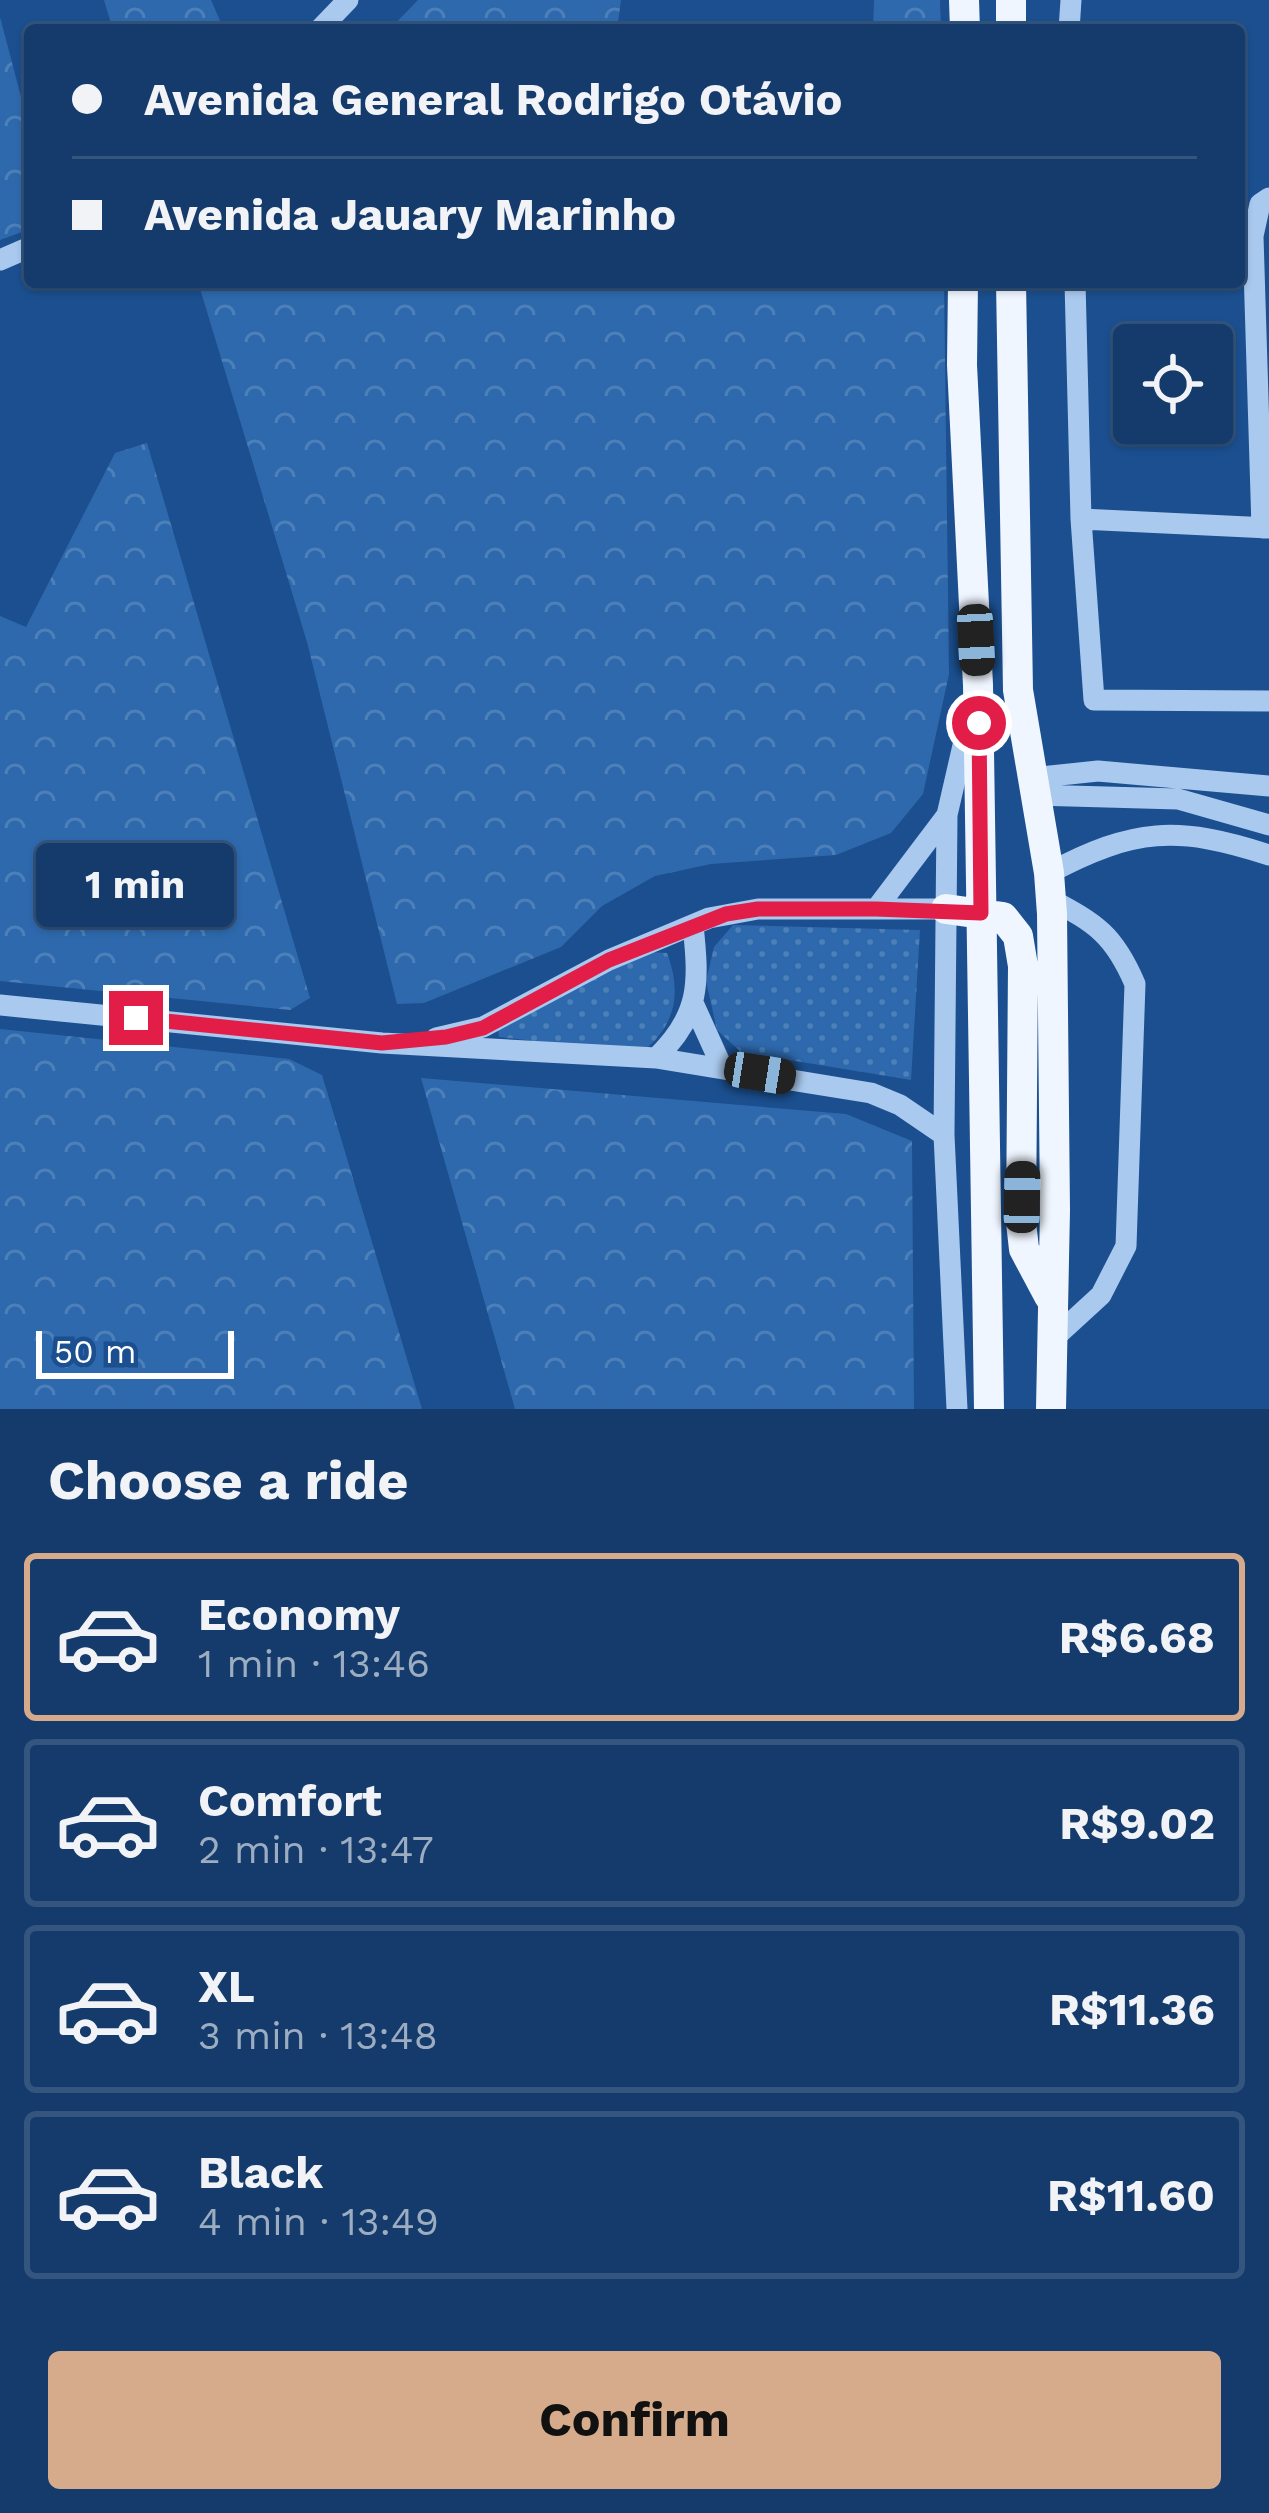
<!DOCTYPE html>
<html lang="en">
<head>
<meta charset="utf-8">
<style>
	:root { --surface:#143b6b; --page:#214673; --text:#f1f3f6; --muted:#9dadc1; --line:#33557e; --accent:#d6ab8b }
	body { margin:0; font-family:"Work Sans",sans-serif; background:var(--page); color:var(--text); height:100vh; display:flex; flex-direction:column; font-size:45px; white-space:nowrap }
	* { box-sizing:border-box; margin:0 }
	p { font-size:39px; color:var(--muted) }
	.icon { flex:none; width:66px; height:66px; fill:none; stroke:currentColor; stroke-width:2; stroke-linecap:round; stroke-linejoin:round }
	.map { position:relative; height:1409px; overflow:hidden }
	.side { display:flex; flex-direction:column; background:var(--surface); flex:1 }
	.side>* { flex:none }
	.guide { position:absolute; left:24px; top:24px; width:1221px; height:264px; border-radius:12px; box-shadow:0 3px 9px #0004,0 0 0 3px var(--line); display:grid; align-content:center; height:264px; padding:0 48px; background:var(--surface) }
	.tools { position:absolute; left:1113px; top:324px; display:grid; gap:24px }
	.tools a { display:grid; place-items:center; width:120px; height:120px; border-radius:12px; background:var(--surface); box-shadow:0 3px 9px #0004,0 0 0 3px var(--line); font-size:60px }
	.scale { position:absolute; left:36px; bottom:30px; width:198px; box-sizing:border-box; padding-left:12px; border:6px solid #fff; border-top:0; font-size:33px; line-height:42px; white-space:nowrap; color:#fff; -webkit-text-stroke:9px #1b4f8f; paint-order:stroke }
	.end { position:absolute; width:54px; height:54px; margin:-27px; border:15px solid #e11d48; background:#fff; box-shadow:0 0 0 6px #fff }
	.from { border-radius:50% }
	.bubble { position:absolute; height:84px; border-radius:12px; background:var(--surface); box-shadow:0 3px 9px #0004,0 0 0 3px var(--line); font-size:39px; font-weight:700; line-height:84px; text-align:center }
	.car { position:absolute; width:36px; height:72px; margin:-36px -18px; border-radius:15px; box-shadow:0 0 9px 3px #0007; background:linear-gradient(#222 24%,#8ab4d8 0 40%,#222 0 76%,#8ab4d8 0 86%,#222 0) }
	.guide b { display:flex; align-items:center; gap:42px; height:114px; font-size:45px }
	.guide b+b { border-top:3px solid var(--line) }
	.guide i { width:30px; height:30px; background:var(--text) }
	ul { padding:0; list-style:none }
	li { display:flex; align-items:center; gap:36px; height:168px; margin:0 24px 18px; padding:0 24px; border:6px solid var(--line); border-radius:12px }
	li div { flex:1 }
	li b { display:block; font-size:45px }
	li em { font-style:normal; font-weight:700 }
	li.selected { border-color:var(--accent) }
	li>.icon { width:108px; height:108px; stroke-width:1.5 }
	h2 { padding:0 48px; font-size:54px; line-height:144px }
	.button { display:flex; gap:24px; margin-top:auto; padding:24px 48px }
	.button a { flex:1; height:138px; border-radius:12px; background:var(--accent); color:#111; font-size:48px; font-weight:700; line-height:138px; text-align:center }
	.map>svg:first-child { display:block }
</style>
</head>
<body>
<div class="map">
<svg width="1269" height="1409" viewBox="0 0 1269 1409">
	<defs>
		<pattern id="forest-crowns" width="20" height="18" patternUnits="userSpaceOnUse" patternTransform="scale(3)"><rect width="20" height="18" fill="#2e69ad"/><path d="M2 6a3 3 0 1 1 6 0M12 15a3 3 0 1 1 6 0" fill="none" stroke="#4d80b9"/></pattern>
		<pattern id="park-dots" width="8" height="8" patternUnits="userSpaceOnUse" patternTransform="scale(3)"><rect width="8" height="8" fill="#2e69ad"/><path d="M2 2h.1M6 6h.1" fill="none" stroke="#4d80b9" stroke-width="1.8" stroke-linecap="round"/></pattern>
	</defs>
	<rect width="100%" height="100%" fill="#1b4f8f"/>
	<path fill="url(#forest-crowns)" d="M 104,0 L 211,0 L 224,30 L 113,30 Z
		M 418,0 L 621,0 L 617,30 L 389,30 Z
		M 874,0 L 940,0 L 941,30 L 873,30 Z
		M 0,17 L 30,131 L 30,229 L 0,240 Z
		M 198,282 L 944,282 L 949,674 L 923,794 L 891,833 L 836,855 L 711,864 L 655,876 L 602,906 L 561,947 L 424,1003 L 397,1004 L 307,642 Z
		M 147,443 L 310,998 L 290,1010 L 0,981 L 0,616 L 26,627 L 115,453 Z
		M 0,1029 L 289,1059 L 322,1075 L 422,1409 L 0,1409 Z
		M 421,1078 L 846,1114 L 912,1141 L 914,1409 L 515,1409 Z"/>
	<path fill="url(#park-dots)" d="M 733,925 L 920,930 L 911,1080 L 741,1052 L 717,1030 L 706,981 L 714,947 Z
		M 649,952 L 667,953 C 682,993 676,1026 641,1053 L 499,1037 L 498,1027 Z"/>
	<g fill="none" stroke-linecap="round" stroke-linejoin="round">
		<path stroke="#a9c9ee" stroke-width="21" d="M 319,30 L 348,0
			M 1069,30 L 1071,0
			M 0,260 L 30,247
			M 1075,282 L 1081,519
			M 1262,528 L 1253,236 L 1260,204 L 1269,198
			M 1269,528 L 1081,519 L 1094,700 L 1269,701
			M 1031,778 L 1098,771 L 1269,786
			M 1034,795 L 1178,799 L 1269,825
			M 1049,873 C 1134,828 1177,825 1269,855
			M 1050,899 C 1097,924 1114,935 1135,984 L 1126,1246 L 1101,1295 L 1053,1339
			M 876,909 L 947,815
			M 0,1005 L 382,1043 L 656,1058 L 871,1093 L 900,1105 L 944,1135
			M 694,1005 L 722,1067
			M 436,1038 L 483,1027 L 609,960 L 709,918 L 758,909 L 946,909
			M 656,1058 C 701,1015 699,982 693,925
			M 957,1409 L 944,1135 L 947,815 L 970,715"/>
		<path stroke="#f0f6ff" stroke-width="30" d="M 964,0 L 965,30
			M 1011,30 L 1011,0
			M 963,282 L 962,365 L 978,685 L 989,1409
			M 1011,282 L 1018,690 L 1049,873 L 1052,914 L 1055,1210 L 1051,1409
			M 946,909 L 1003,917 L 1018,936 L 1023,966 L 1021,1222 L 1024,1249 L 1049,1296"/>
	</g>
	<g fill="none" stroke-linecap="round" stroke-linejoin="round">
		<path stroke="#e11d48" stroke-width="15" d="M 136,1018 L 382,1043 L 446,1037 L 483,1028 L 609,960 L 726,914 L 758,909 L 876,909 L 981,913 L 979,723"/>
	</g>
</svg>
<div class="tools">
<a><svg class="icon" aria-label="locate" viewBox="0 0 24 24"><circle cx="12" cy="12" r="6"/><path d="M12 2v4M12 18v4M2 12h4M18 12h4"/></svg></a>
</div>
<div class="scale">50 m</div>
<i class="end from" style="left:979px;top:723px"></i>
<i class="end" style="left:136px;top:1018px"></i>
<div class="bubble" style="left:36px;top:843px;width:198px">1 min</div>
<i class="car" style="left:976px;top:640px;rotate:177deg"></i>
<i class="car" style="left:760px;top:1073px;rotate:99deg"></i>
<i class="car" style="left:1022px;top:1197px;rotate:1deg"></i>
<div class="guide">
<b><i class="from"></i>Avenida General Rodrigo Otávio</b>
<b><i></i>Avenida Jauary Marinho</b>
</div>
</div>
<section class="side">
<h2>Choose a ride</h2>
<ul>
<li class="selected"><svg class="icon" aria-label="car" viewBox="0 0 24 24"><path d="M5 17H2v-5l4-1 3-4h7l3 4 3 1v5h-3M9 17h6M6 11h13"/><circle cx="7" cy="17" r="2"/><circle cx="17" cy="17" r="2"/></svg><div><b>Economy</b><p>1 min · 13:46</p></div><em>R$6.68</em></li>
<li><svg class="icon" aria-label="car" viewBox="0 0 24 24"><path d="M5 17H2v-5l4-1 3-4h7l3 4 3 1v5h-3M9 17h6M6 11h13"/><circle cx="7" cy="17" r="2"/><circle cx="17" cy="17" r="2"/></svg><div><b>Comfort</b><p>2 min · 13:47</p></div><em>R$9.02</em></li>
<li><svg class="icon" aria-label="car" viewBox="0 0 24 24"><path d="M5 17H2v-5l4-1 3-4h7l3 4 3 1v5h-3M9 17h6M6 11h13"/><circle cx="7" cy="17" r="2"/><circle cx="17" cy="17" r="2"/></svg><div><b>XL</b><p>3 min · 13:48</p></div><em>R$11.36</em></li>
<li><svg class="icon" aria-label="car" viewBox="0 0 24 24"><path d="M5 17H2v-5l4-1 3-4h7l3 4 3 1v5h-3M9 17h6M6 11h13"/><circle cx="7" cy="17" r="2"/><circle cx="17" cy="17" r="2"/></svg><div><b>Black</b><p>4 min · 13:49</p></div><em>R$11.60</em></li>
</ul>
<div class="button"><a>Confirm</a></div>
</section>
</body>
</html>
